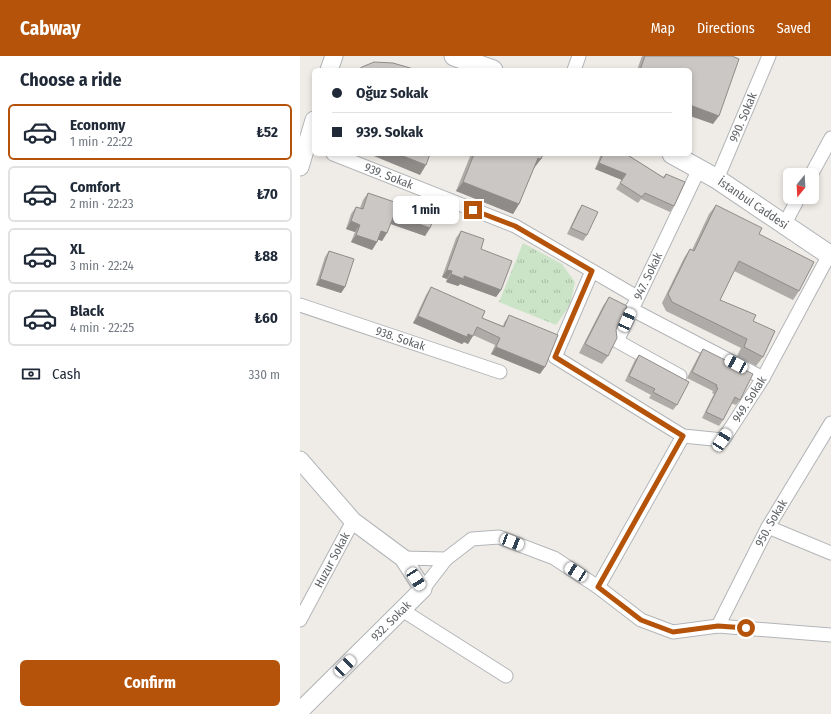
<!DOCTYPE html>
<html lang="en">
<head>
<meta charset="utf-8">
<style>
	:root { --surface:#fff; --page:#f2f2f3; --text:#1f2937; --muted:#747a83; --line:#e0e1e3; --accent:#b45309 }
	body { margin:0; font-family:"Fira Sans Condensed",sans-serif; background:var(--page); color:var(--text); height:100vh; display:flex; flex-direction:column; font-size:15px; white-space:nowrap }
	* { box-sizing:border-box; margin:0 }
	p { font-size:13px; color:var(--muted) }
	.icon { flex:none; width:22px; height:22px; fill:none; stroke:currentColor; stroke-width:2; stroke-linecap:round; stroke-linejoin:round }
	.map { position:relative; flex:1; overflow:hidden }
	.sheet { display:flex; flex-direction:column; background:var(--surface); width:300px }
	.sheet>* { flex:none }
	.banner { position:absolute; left:12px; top:12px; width:380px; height:88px; border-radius:6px; box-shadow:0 2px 6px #0003; display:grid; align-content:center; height:88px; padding:0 20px; background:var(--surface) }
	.needle { width:26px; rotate:198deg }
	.controls { position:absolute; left:483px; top:112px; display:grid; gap:8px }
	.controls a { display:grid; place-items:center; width:36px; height:36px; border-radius:6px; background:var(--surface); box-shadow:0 2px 6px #0003; font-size:20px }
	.end { position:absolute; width:18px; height:18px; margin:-9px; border:5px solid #b45309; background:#fff; box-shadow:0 0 0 2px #fff }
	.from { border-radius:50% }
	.bubble { position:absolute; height:28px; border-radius:6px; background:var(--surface); box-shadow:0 2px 6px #0003; font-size:13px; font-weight:700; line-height:28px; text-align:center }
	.car { position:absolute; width:12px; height:24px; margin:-12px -6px; border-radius:5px; box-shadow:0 0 3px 1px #0007; background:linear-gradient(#fff 24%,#345 0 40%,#fff 0 76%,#345 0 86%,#fff 0) }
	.banner b { display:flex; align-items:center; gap:14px; height:38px; font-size:15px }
	.banner b+b { border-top:1px solid var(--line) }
	.banner i { width:10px; height:10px; background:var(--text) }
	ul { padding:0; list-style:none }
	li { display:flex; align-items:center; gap:12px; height:56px; margin:0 8px 6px; padding:0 12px; border:2px solid var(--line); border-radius:6px }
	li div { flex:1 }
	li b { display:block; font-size:15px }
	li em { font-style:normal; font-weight:700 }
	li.selected { border-color:var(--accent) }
	li>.icon { width:36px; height:36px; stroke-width:1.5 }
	h2 { padding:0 20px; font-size:18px; line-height:48px }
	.pay { display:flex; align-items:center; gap:10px; height:44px; padding:0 20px; font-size:15px }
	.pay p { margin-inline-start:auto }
	.cta { display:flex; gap:8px; margin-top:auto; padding:8px 20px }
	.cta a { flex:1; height:46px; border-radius:6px; background:var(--accent); color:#fff; font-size:16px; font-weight:700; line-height:46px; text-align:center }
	header { display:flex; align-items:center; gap:24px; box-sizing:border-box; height:56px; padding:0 20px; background:var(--accent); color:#fff }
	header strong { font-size:19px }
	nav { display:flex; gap:22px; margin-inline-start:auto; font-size:14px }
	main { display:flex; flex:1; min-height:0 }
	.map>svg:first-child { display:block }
</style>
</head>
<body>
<header>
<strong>Cabway</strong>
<nav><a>Map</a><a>Directions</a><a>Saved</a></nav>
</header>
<main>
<section class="sheet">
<h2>Choose a ride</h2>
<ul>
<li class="selected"><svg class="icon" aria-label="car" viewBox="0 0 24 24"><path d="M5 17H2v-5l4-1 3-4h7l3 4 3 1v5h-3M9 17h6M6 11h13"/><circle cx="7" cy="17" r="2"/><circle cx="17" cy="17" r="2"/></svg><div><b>Economy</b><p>1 min · 22:22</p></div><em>₺52</em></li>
<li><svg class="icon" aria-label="car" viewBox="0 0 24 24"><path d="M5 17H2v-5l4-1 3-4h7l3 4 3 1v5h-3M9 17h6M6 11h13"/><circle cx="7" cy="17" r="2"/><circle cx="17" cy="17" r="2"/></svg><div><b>Comfort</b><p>2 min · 22:23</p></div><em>₺70</em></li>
<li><svg class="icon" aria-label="car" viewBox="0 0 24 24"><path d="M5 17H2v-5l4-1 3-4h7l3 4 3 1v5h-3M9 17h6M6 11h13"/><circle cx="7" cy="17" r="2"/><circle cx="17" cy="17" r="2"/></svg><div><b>XL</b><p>3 min · 22:24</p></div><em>₺88</em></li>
<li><svg class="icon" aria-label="car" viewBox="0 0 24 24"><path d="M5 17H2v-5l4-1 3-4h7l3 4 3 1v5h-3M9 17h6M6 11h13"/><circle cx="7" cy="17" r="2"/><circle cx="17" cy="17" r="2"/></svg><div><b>Black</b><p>4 min · 22:25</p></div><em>₺60</em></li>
</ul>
<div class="pay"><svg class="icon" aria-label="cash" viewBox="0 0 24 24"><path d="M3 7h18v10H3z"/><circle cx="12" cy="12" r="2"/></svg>Cash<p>330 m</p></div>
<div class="cta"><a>Confirm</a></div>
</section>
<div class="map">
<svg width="531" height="658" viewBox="0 0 531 658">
	<defs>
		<pattern id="park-tufts" width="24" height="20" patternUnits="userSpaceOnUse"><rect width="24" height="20" fill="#cbe4c7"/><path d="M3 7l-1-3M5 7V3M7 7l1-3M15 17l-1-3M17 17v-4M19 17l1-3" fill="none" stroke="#a8bca5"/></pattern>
	</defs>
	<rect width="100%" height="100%" fill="#efece7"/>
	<path fill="url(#park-tufts)" d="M 223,187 L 262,208 L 275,226 L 270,249 L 256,269 L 199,246 Z"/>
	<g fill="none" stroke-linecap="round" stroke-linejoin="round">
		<defs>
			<g id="minor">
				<path d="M 274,14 L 279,0"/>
				<path id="s1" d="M 33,98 L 215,170 L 337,241"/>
				<path d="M 511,119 L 531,82"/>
				<path id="s2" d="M 417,123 L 469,0"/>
				<path d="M 484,169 L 499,141"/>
				<path d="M 292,215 L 255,301 L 383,380"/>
				<path id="s3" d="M 0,249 L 200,316"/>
				<path d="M 331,253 L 463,322"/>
				<path id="s4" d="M 380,320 L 317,285 L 399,113"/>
				<path d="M 468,471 L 531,497"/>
				<path d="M 103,502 L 146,503 L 172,483 L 199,481 L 254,502 L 298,531 L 341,564 L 373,576 L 418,570 L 531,579"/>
				<path id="s5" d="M 298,531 L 383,380 L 423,384 L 463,322 L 529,199"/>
				<path d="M 123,533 L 146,503"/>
				<path d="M 102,554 L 206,620"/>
				<path id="s6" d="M 0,564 L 53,465"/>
				<path id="s7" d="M 418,570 L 468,471 L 531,367"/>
			</g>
			<path id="tertiary" d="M 29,14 L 34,0
				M 0,111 L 14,64
				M 0,404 L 53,465 L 103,502 L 123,533 L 0,655"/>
			<g id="secondary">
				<path d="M 154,0 L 193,14"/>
				<path id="s8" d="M 372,98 L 417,123 L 531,200"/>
			</g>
		</defs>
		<use href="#minor" stroke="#b2b5b8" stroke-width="15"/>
		<use href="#tertiary" stroke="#b2b5b8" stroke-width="19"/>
		<use href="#secondary" stroke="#b3b7ba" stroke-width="21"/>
		<use href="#minor" stroke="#fff" stroke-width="13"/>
		<use href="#tertiary" stroke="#fff" stroke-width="17"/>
		<use href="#secondary" stroke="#fff" stroke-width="19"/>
	</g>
	<path fill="#afaba9" d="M 342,0 L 432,0 L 413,68 L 390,14 L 337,14 Z
		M 171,98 L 243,98 L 241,103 L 234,112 L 219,148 L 213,158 L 156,135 Z
		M 301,98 L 326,98 L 363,121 L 366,118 L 374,150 L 370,156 L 341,143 L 338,147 L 316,133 L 322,124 L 295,113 Z
		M 68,137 L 110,152 L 116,143 L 130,172 L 125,180 L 91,168 L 82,185 L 78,183 L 77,186 L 72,194 L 51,186 L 55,176 L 46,173 L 51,158 L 56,151 L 60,152 L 63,144 Z
		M 282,149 L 287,179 L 283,185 L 267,178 L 278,155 Z
		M 416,149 L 459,178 L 499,235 L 493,244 L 434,215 L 420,244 L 453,265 L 463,301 L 456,310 L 437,300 L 441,292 L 366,255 L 362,247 L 384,202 L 390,193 L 392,194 L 409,158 Z
		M 161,175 L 181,193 L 201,234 L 196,241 L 160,228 L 158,230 L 146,226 L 147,223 L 142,221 L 156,182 Z
		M 29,195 L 45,231 L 41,237 L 16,229 L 25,201 Z
		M 131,231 L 182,262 L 203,270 L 204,267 L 209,259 L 240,318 L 191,298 L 195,289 L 173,279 L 168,288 L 164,286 L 162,288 L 113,267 L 126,239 Z
		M 309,241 L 308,300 L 302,308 L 279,297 L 303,250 Z
		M 403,293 L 440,344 L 436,349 L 431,347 L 423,364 L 419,370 L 402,362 L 414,338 L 412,337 L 413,335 L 387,322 L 399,299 Z
		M 339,299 L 377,349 L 373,354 L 349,342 L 351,339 L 325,325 L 335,304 Z"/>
	<path fill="#8e8b89" d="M 390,49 L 419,60 L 413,68 L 390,60 Z
		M 69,98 L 98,98 L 126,109 L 120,119 Z
		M 238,102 L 241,103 L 234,112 L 231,111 Z
		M 299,107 L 326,118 L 322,124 L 295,113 Z
		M 163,126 L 219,148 L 213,158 L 156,135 Z
		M 94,159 L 130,172 L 125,180 L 88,167 Z
		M 51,165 L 60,169 L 55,176 L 46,173 Z
		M 81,175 L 87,177 L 82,185 L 76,183 Z
		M 56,179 L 77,186 L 72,194 L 51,186 Z
		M 147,214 L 152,215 L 147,223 L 142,221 Z
		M 151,218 L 164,220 L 201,234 L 196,241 L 160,228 L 158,230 L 146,226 Z
		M 20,223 L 45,231 L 41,237 L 16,229 Z
		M 118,260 L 168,278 L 173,280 L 168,288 L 164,286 L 162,288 L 113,267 Z
		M 196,291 L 245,311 L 240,318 L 191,298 Z"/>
	<path fill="#cbc7c4" stroke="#8e8b89" d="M 345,0 L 432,0 L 439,3 L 419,60 L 390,49 L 390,14 L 340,14 Z
		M 74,6 L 93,7 L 117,14 L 58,14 L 62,11 Z
		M 98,98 L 130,98 L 126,109 Z
		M 174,98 L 243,98 L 241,103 L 238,102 L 219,148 L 163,126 Z
		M 303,98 L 326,98 L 364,122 L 366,118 L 385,126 L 374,150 L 345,137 L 342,141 L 320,127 L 326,118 L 299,107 Z
		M 68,137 L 112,152 L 116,143 L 138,151 L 130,172 L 94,159 L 87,177 L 81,175 L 77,186 L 56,179 L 60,169 L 51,165 L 56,151 L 63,153 Z
		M 282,149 L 298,156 L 287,179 L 271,172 Z
		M 416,149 L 462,172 L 459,178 L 514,206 L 499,235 L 439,205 L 420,244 L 456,259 L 453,265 L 475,275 L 463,301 L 444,291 L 447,283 L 372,246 L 368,238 L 390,193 L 394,195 Z
		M 161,175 L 184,183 L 181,193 L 212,205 L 201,234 L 164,220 L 164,223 L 151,218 L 152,215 L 147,214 Z
		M 29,195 L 54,203 L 45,231 L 20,223 Z
		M 131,231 L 185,255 L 182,262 L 204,271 L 209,259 L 258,279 L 245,311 L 196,291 L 200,282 L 177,271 L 173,280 L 168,278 L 167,281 L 118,260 Z
		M 309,241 L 327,250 L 316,274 L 317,282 L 308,300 L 285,288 Z
		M 403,293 L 453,318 L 440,344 L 435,341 L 423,364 L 406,356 L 418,332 L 416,331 L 417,329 L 392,316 Z
		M 339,299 L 389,326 L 377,349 L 353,336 L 355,333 L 329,320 Z"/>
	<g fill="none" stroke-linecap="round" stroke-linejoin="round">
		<path stroke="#b45309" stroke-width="5" d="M 173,154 L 215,170 L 292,215 L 255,301 L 383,380 L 298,531 L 341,564 L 373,576 L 418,570 L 446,572"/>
	</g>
	<g text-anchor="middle" stroke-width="3" stroke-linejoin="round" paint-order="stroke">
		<g font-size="12" fill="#5f6366" stroke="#fff">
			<text dy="4" stroke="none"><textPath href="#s2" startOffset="67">990. Sokak</textPath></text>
			<text dy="4" stroke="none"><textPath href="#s1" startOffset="60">939. Sokak</textPath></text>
			<text dy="4" stroke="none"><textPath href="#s8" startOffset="95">İstanbul Caddesi</textPath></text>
			<text dy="4" stroke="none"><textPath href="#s4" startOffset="144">947. Sokak</textPath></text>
			<text dy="4" stroke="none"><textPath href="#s3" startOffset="106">938. Sokak</textPath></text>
			<text dy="4" stroke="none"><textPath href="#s5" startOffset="262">949. Sokak</textPath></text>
			<text dy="4" stroke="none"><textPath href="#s7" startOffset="116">950. Sokak</textPath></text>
			<text dy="4" stroke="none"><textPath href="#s6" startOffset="68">Huzur Sokak</textPath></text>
			<text transform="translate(91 565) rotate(-45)" y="4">932. Sokak</text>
		</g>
	</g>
</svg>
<div class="controls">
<a><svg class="needle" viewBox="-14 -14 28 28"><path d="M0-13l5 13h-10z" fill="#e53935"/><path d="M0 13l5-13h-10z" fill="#747a83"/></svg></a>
</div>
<i class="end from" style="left:446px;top:572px"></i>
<i class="end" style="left:173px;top:154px"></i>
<div class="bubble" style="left:93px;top:140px;width:66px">1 min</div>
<i class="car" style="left:327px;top:264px;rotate:24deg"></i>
<i class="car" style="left:436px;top:308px;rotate:298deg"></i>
<i class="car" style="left:422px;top:384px;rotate:33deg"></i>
<i class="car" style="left:212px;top:486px;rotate:111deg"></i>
<i class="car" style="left:276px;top:516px;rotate:303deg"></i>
<i class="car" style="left:116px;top:523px;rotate:147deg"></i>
<i class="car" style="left:45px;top:610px;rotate:45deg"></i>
<div class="banner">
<b><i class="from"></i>Oğuz Sokak</b>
<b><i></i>939. Sokak</b>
</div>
</div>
</main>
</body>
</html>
